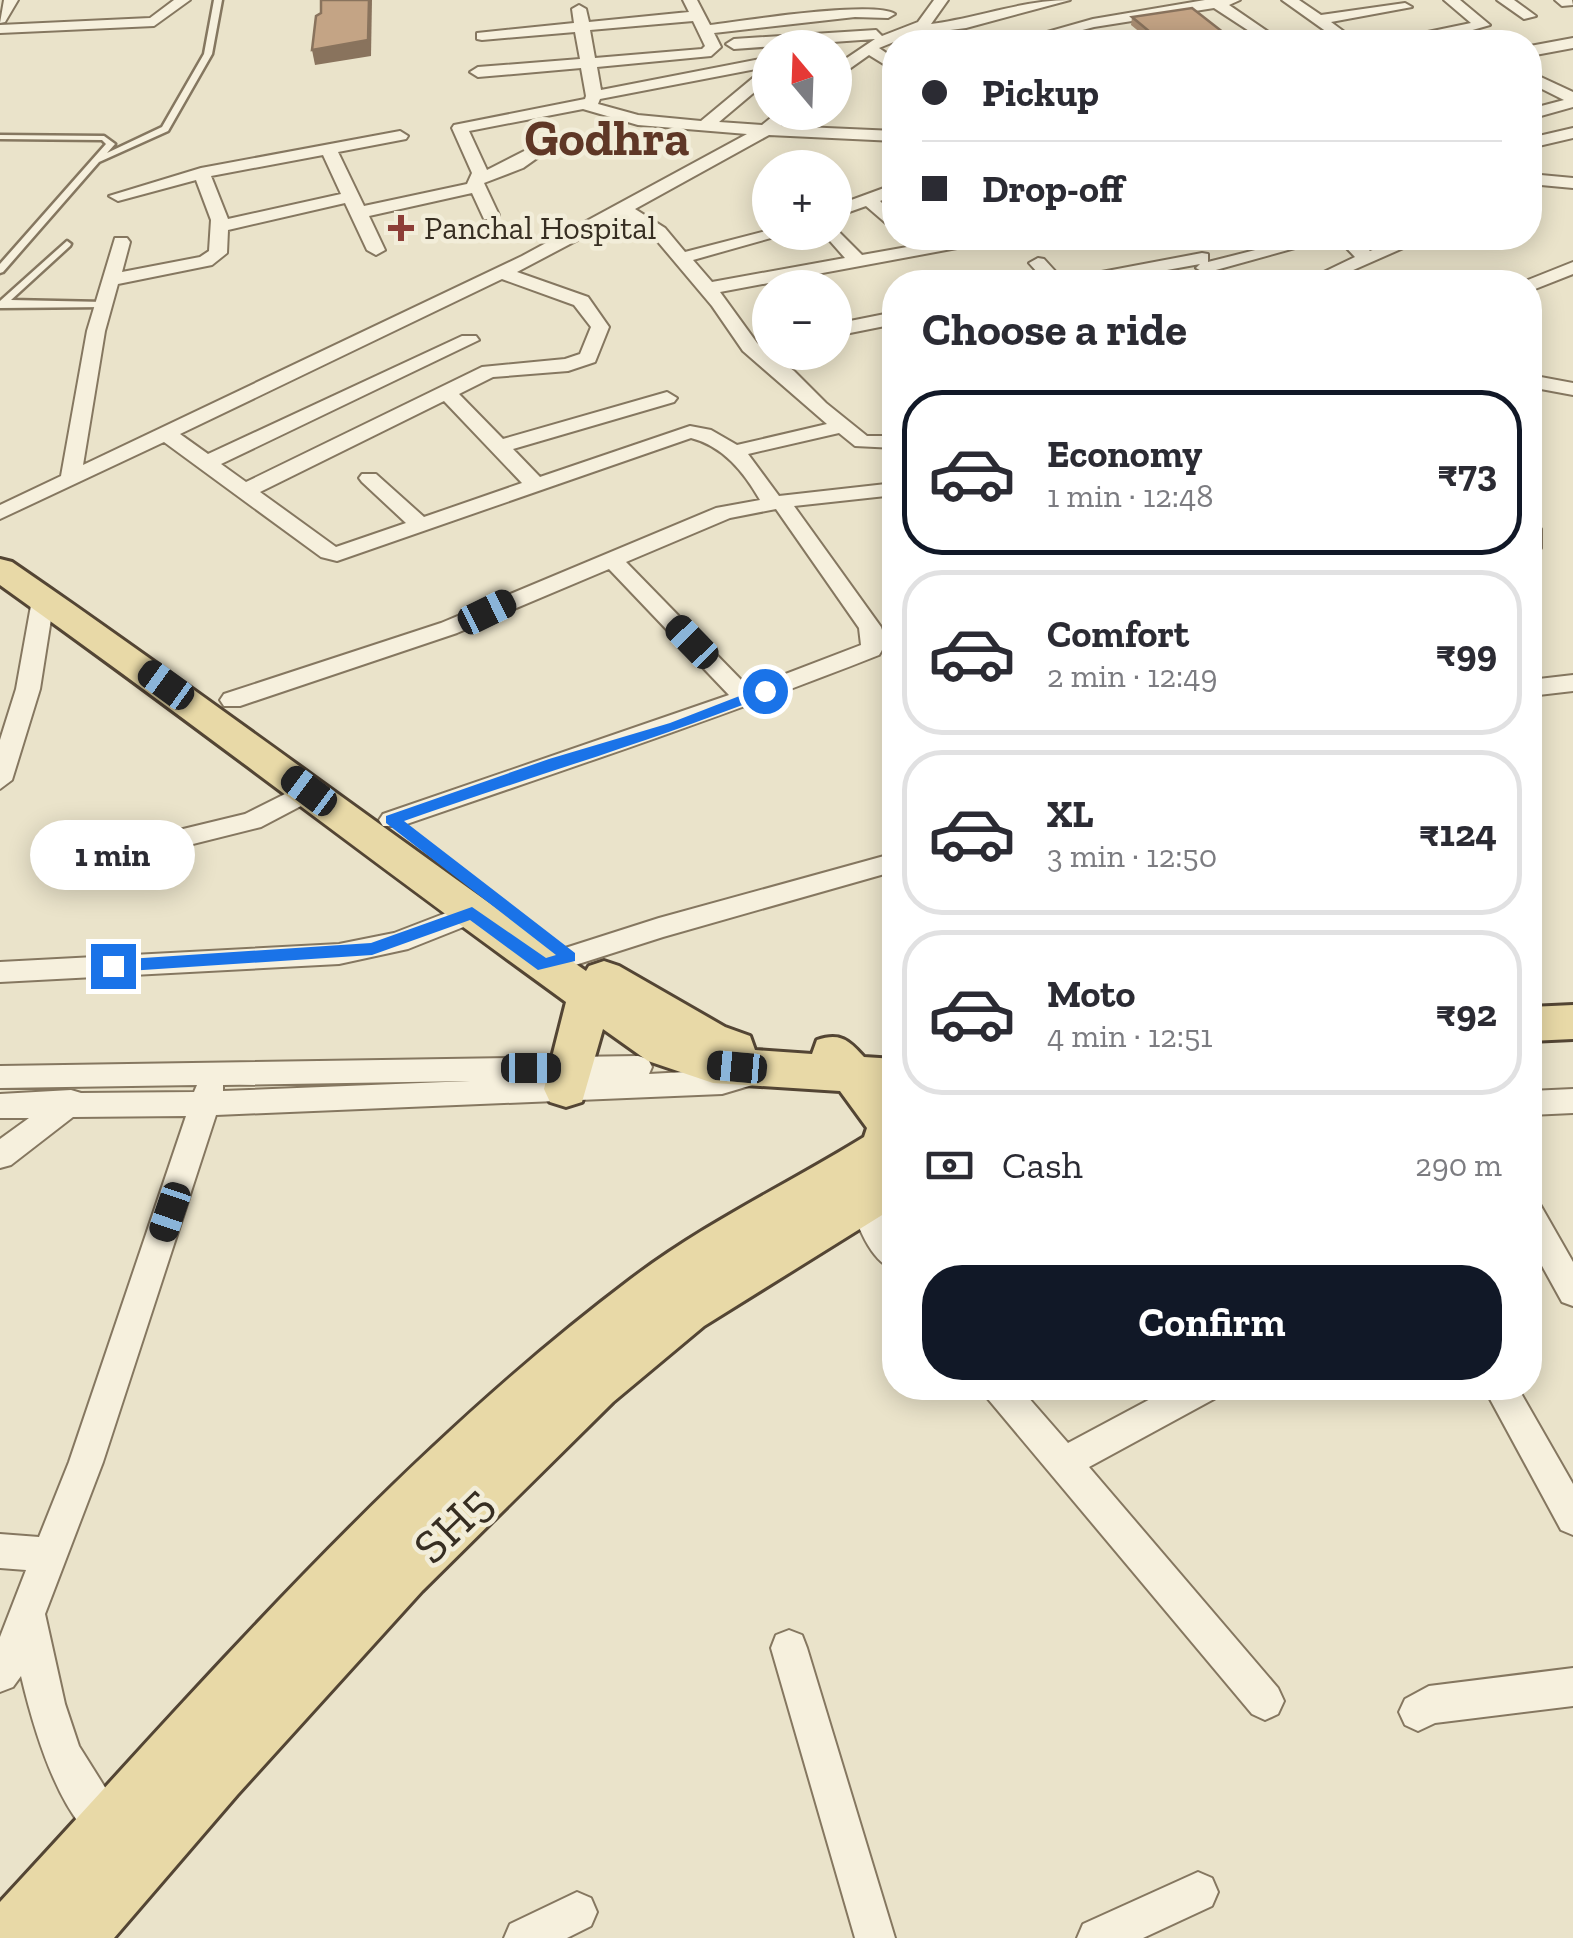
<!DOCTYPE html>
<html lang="en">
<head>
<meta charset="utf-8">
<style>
	:root { --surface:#fff; --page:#f7f7f7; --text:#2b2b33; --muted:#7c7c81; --line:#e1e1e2; --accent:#111827 }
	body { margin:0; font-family:"Zilla Slab",serif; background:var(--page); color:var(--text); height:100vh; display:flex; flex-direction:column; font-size:38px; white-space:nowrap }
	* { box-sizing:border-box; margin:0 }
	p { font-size:32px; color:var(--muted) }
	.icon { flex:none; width:55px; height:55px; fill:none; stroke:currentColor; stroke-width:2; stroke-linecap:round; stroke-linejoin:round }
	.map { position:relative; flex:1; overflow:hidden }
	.details { position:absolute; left:882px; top:270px; width:660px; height:1130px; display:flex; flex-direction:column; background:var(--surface); border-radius:40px; box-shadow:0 5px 25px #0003 }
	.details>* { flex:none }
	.guide { position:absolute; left:882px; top:30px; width:660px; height:220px; border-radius:40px; box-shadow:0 5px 25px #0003; display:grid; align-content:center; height:220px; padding:0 40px; background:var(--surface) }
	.needle { width:65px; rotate:341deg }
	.fabs { position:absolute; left:752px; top:30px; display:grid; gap:20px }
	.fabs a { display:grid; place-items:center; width:100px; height:100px; border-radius:50%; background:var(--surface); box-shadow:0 5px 25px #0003; font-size:50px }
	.end { position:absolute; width:45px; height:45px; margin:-22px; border:12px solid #1a73e8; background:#fff; box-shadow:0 0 0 5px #fff }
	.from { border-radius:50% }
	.bubble { position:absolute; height:70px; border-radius:35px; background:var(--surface); box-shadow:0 5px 25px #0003; font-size:32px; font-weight:700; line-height:70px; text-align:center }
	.car { position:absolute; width:30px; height:60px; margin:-30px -15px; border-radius:12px; box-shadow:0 0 8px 2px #0007; background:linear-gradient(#222 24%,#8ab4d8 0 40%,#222 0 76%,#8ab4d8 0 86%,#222 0) }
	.guide b { display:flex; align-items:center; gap:35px; height:95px; font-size:38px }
	.guide b+b { border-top:2px solid var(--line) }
	.guide i { width:25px; height:25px; background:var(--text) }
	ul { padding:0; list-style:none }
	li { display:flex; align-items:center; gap:30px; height:165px; margin:0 20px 15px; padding:0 20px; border:5px solid var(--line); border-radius:40px }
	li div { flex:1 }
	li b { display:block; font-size:38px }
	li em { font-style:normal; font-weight:700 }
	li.selected { border-color:var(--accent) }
	li>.icon { width:90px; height:90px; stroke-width:1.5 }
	h2 { padding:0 40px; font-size:45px; line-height:120px }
	.pay { display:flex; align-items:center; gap:25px; height:110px; padding:0 40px; font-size:38px }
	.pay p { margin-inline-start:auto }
	.primary-button { display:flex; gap:20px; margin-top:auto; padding:20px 40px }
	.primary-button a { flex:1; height:115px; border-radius:40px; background:var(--accent); color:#fff; font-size:40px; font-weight:700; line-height:115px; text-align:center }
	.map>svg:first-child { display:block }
</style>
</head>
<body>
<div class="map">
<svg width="1573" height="1938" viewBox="0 0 1573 1938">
	<rect width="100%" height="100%" fill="#eae3ca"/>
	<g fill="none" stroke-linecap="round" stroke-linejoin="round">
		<defs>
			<path id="lane" d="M 214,0 L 222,0 L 212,54 L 168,131 L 99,162 L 3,272 L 0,273 L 0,264 L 106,144 L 102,140 L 0,139 L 0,135 L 104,136 L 115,144 L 107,153 L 162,127 L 204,54 Z
				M 67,241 L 71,244 L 70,246 L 11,300 L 104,302 L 107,303 L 107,307 L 0,308 L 0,301 Z"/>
			<path id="street" d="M 4,0 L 18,0 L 5,22 L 0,23 Z
				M 174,0 L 190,0 L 154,26 L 0,33 L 0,25 L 150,18 Z
				M 683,0 L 697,0 L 710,25 C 743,21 873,0 895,14 L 888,18 L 855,17 L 714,33 L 721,47 L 711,56 L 597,67 L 601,90 L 770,57 L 770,79 L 719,122 L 762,125 L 778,112 L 796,112 L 781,126 L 895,131 L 895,141 L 769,135 L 635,209 L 665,228 L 685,252 L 770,230 L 792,232 L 693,260 L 712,282 L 845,258 L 822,232 L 835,232 L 835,228 L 862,255 L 958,238 L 993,238 L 984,243 L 720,292 L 757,343 L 794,371 L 826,403 L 867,436 L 895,436 L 895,448 L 855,446 L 839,433 L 748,454 L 779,496 L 895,483 L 895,495 L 794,506 L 881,627 C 885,638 886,645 879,655 C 722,717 561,771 401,826 L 383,826 L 379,820 L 383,814 L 729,695 L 609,569 L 457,633 L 240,706 L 224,706 L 220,700 L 224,694 L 441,623 L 716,508 L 760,500 C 744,472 723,446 691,438 L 337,561 L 321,557 L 164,442 L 0,519 L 0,505 L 61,476 L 87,331 L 115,238 L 127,238 L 130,242 L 122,272 L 200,257 L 209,251 L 211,220 L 196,180 L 118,201 L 109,196 L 201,168 L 400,131 L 408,136 L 406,139 L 338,152 L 364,206 L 467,184 L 472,173 L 452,128 L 454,125 L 585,99 L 586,96 L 581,68 L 478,77 L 470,72 L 478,67 L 580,59 L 575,32 L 482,40 L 477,39 L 477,33 L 574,23 L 572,9 L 579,5 L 586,9 L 589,22 L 689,12 ZM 693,21 L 705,46 L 702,49 L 595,58 L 590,30 ZM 766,67 L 701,121 L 638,115 L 598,104 L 600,99 ZM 583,109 L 638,125 L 747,134 L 522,256 L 83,465 L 105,331 L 118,284 L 212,265 L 227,253 L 228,230 L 345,203 L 367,250 L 376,255 L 385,250 L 369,216 L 472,193 L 484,219 L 496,219 L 499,215 L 484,183 L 523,168 L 554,146 L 540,143 L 487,170 L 469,131 ZM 323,155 L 341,194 L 228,219 L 211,176 ZM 623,216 L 653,236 L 712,306 L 743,351 L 827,424 L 737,445 L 711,430 L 690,426 L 540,477 L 513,449 L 674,402 L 677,398 L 667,392 L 503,439 L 459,394 L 493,377 L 568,371 L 595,362 L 609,327 L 588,297 L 517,272 ZM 502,279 L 574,305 L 591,327 L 580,354 L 565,359 L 482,367 L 246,482 L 221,464 L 479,340 L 476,336 L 462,336 L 208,454 L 180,434 ZM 444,401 L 522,483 L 424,517 L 376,474 L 362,474 L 359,478 L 362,482 L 406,523 L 336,547 L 260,492 ZM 776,509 L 859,628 L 861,645 L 749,688 L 626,562 L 730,518 Z
				M 934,0 L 948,0 L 931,24 C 978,18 1023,0 1070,0 L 966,28 L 911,35 L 879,48 L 895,59 L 895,71 L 869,55 L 835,79 L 835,66 L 875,39 L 734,49 L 726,44 L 734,39 L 876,30 L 882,36 L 918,22 Z
				M 1205,0 L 1240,0 L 1229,5 L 1283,42 L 1266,42 L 1214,8 L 1094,27 L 1036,42 L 1012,42 L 1093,19 Z
				M 1282,0 L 1299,0 L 1321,15 L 1405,3 L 1412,7 L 1331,22 L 1358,42 L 1341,42 Z
				M 1444,0 L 1460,0 L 1490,25 L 1455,35 L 1466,42 L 1438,38 L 1392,42 L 1394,39 L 1471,23 Z
				M 1497,0 L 1514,0 L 1536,16 L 1524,19 Z
				M 1555,0 L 1572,0 L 1573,5 L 1562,6 Z
				M 1573,38 L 1573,48 L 1530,56 L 1530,46 Z
				M 1530,72 L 1573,92 L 1573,107 L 1530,119 L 1530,109 L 1564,100 L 1530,83 Z
				M 1573,128 L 1573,138 L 1530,148 L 1530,138 Z
				M 1530,174 L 1573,178 L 1573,188 L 1530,184 Z
				M 895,184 L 895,195 L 880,201 L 895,216 L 895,231 L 866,206 L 835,217 L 835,206 Z
				M 1303,238 L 1331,238 L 1205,273 L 1196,268 L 1200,264 L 1101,282 L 1066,282 L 1075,277 L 1202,253 L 1208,254 L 1208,262 Z
				M 1337,238 L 1356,238 L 1370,251 L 1403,238 L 1426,238 L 1326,282 L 1303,282 L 1355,257 Z
				M 1038,258 L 1044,259 L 1065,282 L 1046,282 L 1029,263 Z
				M 1573,262 L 1573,274 L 1530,291 L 1530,282 L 1523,282 Z
				M 895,312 L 895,324 L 835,336 L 835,324 Z
				M 1530,375 L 1573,383 L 1573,395 L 1530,387 Z
				M 1530,523 L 1541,529 L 1541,548 L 1530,555 Z
				M 43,593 L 54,600 L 40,689 L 12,780 L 0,789 L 0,740 L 16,689 L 32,600 Z
				M 1573,675 L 1573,691 L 1530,696 L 1530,680 Z
				M 309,782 L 318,785 L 322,791 L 318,797 L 261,827 L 117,863 L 108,861 L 104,854 L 108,847 L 117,845 L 245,814 Z
				M 895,853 L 895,871 L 663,937 L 544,975 L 534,972 L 530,965 L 534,958 L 659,918 Z
				M 472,903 L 481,906 L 485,913 L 481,920 L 408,949 L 339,964 L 0,982 L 0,962 L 339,944 L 394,933 Z
				M 638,1056 L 648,1059 L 652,1067 L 649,1074 L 722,1070 L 749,1064 L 759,1067 L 763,1075 L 759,1083 L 722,1094 L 216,1115 L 103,1462 L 45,1614 L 65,1704 L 79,1746 L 133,1832 L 127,1846 L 113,1852 C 61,1830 33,1726 21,1676 L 13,1687 L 0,1692 L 0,1637 L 26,1570 L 0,1568 L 0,1534 L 39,1537 L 69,1462 L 186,1116 L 73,1117 L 11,1165 L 0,1168 L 0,1139 L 29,1118 L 0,1118 L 0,1094 L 71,1090 L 81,1093 L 194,1092 L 197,1085 L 0,1088 L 0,1066 ZM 470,1081 L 223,1091 L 223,1085 Z
				M 1573,1089 L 1573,1113 L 1530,1115 L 1530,1091 Z
				M 863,1187 L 874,1191 L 895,1232 L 895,1270 C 869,1261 858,1224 848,1200 L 852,1191 Z
				M 1530,1202 L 1541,1206 L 1573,1262 L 1573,1306 L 1562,1302 L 1530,1244 Z
				M 983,1388 L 1020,1388 L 1068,1443 L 1171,1388 L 1218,1388 L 1214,1399 L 1089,1467 L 1278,1688 L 1284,1701 L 1278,1714 L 1265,1720 L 1252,1714 L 988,1399 Z
				M 1484,1388 L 1518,1388 L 1573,1484 L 1573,1535 L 1561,1530 Z
				M 789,1630 L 802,1635 L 807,1648 L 895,1938 L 855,1938 L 771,1648 L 776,1635 Z
				M 1573,1668 L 1573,1706 L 1435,1723 L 1418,1731 L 1405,1725 L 1399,1712 L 1405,1699 L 1429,1686 Z
				M 1198,1872 L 1212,1878 L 1218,1892 L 1212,1906 L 1143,1938 L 1077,1938 L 1083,1924 Z
				M 577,1892 L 591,1898 L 597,1912 L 591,1926 L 567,1938 L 504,1938 L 510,1924 Z"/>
			<path id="primary" d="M 0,559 L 12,562 C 206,695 393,837 586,971 L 589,966 L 604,961 L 619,966 L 725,1027 L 750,1036 L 755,1050 L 812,1054 L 817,1040 C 840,1032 849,1040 864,1057 L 895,1059 L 895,1207 L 704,1326 L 613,1402 L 422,1591 L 237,1795 L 114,1938 L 0,1938 L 0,1902 C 200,1686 395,1457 631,1279 C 703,1224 786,1185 864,1137 L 867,1128 L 840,1091 L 713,1083 L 648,1061 L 603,1029 L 582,1102 L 566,1107 L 550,1102 L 544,1089 L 566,1002 C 376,865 191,721 0,585 Z
				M 1573,1005 L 1573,1039 L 1530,1041 L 1530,1007 Z"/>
		</defs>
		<use href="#lane" stroke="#857760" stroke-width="5"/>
		<use href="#street" stroke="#857760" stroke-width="4"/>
		<use href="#primary" stroke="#534534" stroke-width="6"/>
		<use href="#lane" fill="#f6f0dd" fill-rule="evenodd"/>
		<use href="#street" fill="#f6f0dd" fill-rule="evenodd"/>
		<use href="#primary" fill="#e8d9a7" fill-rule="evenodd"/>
	</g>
	<path fill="#a98d72" d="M 1132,17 L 1223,36 L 1231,42 L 1152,42 L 1131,25 Z"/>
	<path fill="#89735d" d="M 369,0 L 372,0 L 371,56 L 315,65 L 312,50 Z"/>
	<path fill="#c4a485" stroke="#89735d" stroke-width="2.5" d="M 321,0 L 369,0 L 368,40 L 312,50 L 316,16 L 321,13 Z
		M 1192,8 L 1224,33 L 1220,33 L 1231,42 L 1162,42 L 1132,17 Z"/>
	<path fill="#1a73e8" d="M 765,686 L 770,688 L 770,694 C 650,742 526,778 404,821 L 575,953 L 575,961 L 538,970 L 470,920 L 372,955 L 113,972 L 105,966 L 113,960 L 371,943 L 472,907 L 546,958 L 556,955 L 386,823 L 386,816 L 549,759 L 670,723 Z"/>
	<path fill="#8d3e37" stroke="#f2edd9" stroke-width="4" d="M396 213h10v10h10v10h-10v10h-10v-10h-10v-10h10z"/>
	<g text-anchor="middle" stroke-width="9" stroke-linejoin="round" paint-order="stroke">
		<g font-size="32" fill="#372e22" stroke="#f2edd9" text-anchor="start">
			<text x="424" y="239">Panchal Hospital</text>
		</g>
		<g font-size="48" fill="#372e22" stroke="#f2edd9">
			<text transform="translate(452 1524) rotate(-44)" y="17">SH5</text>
		</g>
		<g font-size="50" font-weight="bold" fill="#5f3726" stroke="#f2edd9">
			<text x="607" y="155">Godhra</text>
		</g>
	</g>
</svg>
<div class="fabs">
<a><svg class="needle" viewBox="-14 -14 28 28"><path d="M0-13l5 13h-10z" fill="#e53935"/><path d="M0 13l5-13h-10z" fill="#7c7c81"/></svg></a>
<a>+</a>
<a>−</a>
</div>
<i class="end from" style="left:765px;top:691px"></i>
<i class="end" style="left:113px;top:966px"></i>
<div class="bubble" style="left:30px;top:820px;width:165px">1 min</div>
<i class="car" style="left:487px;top:612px;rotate:64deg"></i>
<i class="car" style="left:692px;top:642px;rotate:316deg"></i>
<i class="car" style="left:166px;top:685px;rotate:306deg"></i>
<i class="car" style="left:309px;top:791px;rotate:307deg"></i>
<i class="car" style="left:737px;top:1067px;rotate:275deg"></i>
<i class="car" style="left:531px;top:1068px;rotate:90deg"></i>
<i class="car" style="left:170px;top:1212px;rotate:199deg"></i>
<div class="guide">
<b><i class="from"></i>Pickup</b>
<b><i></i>Drop-off</b>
</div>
<section class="details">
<h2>Choose a ride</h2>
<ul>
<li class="selected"><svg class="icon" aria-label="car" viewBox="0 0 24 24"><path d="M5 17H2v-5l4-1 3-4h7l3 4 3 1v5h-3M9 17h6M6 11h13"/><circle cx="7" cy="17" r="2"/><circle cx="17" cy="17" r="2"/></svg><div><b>Economy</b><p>1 min · 12:48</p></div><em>₹73</em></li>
<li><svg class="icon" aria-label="car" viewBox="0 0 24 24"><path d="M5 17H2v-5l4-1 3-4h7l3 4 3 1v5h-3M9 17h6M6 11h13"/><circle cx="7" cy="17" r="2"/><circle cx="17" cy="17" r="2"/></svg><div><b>Comfort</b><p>2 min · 12:49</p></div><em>₹99</em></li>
<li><svg class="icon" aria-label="car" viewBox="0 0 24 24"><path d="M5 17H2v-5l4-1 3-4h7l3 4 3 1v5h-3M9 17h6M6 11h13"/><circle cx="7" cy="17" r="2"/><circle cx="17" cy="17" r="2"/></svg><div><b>XL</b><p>3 min · 12:50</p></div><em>₹124</em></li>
<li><svg class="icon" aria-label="car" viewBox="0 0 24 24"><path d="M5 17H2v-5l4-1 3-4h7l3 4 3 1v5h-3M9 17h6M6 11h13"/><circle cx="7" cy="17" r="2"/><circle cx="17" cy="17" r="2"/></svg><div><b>Moto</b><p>4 min · 12:51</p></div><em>₹92</em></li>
</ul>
<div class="pay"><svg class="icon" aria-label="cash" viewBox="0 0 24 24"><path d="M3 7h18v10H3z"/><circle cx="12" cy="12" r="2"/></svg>Cash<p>290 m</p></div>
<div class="primary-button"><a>Confirm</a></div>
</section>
</div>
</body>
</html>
